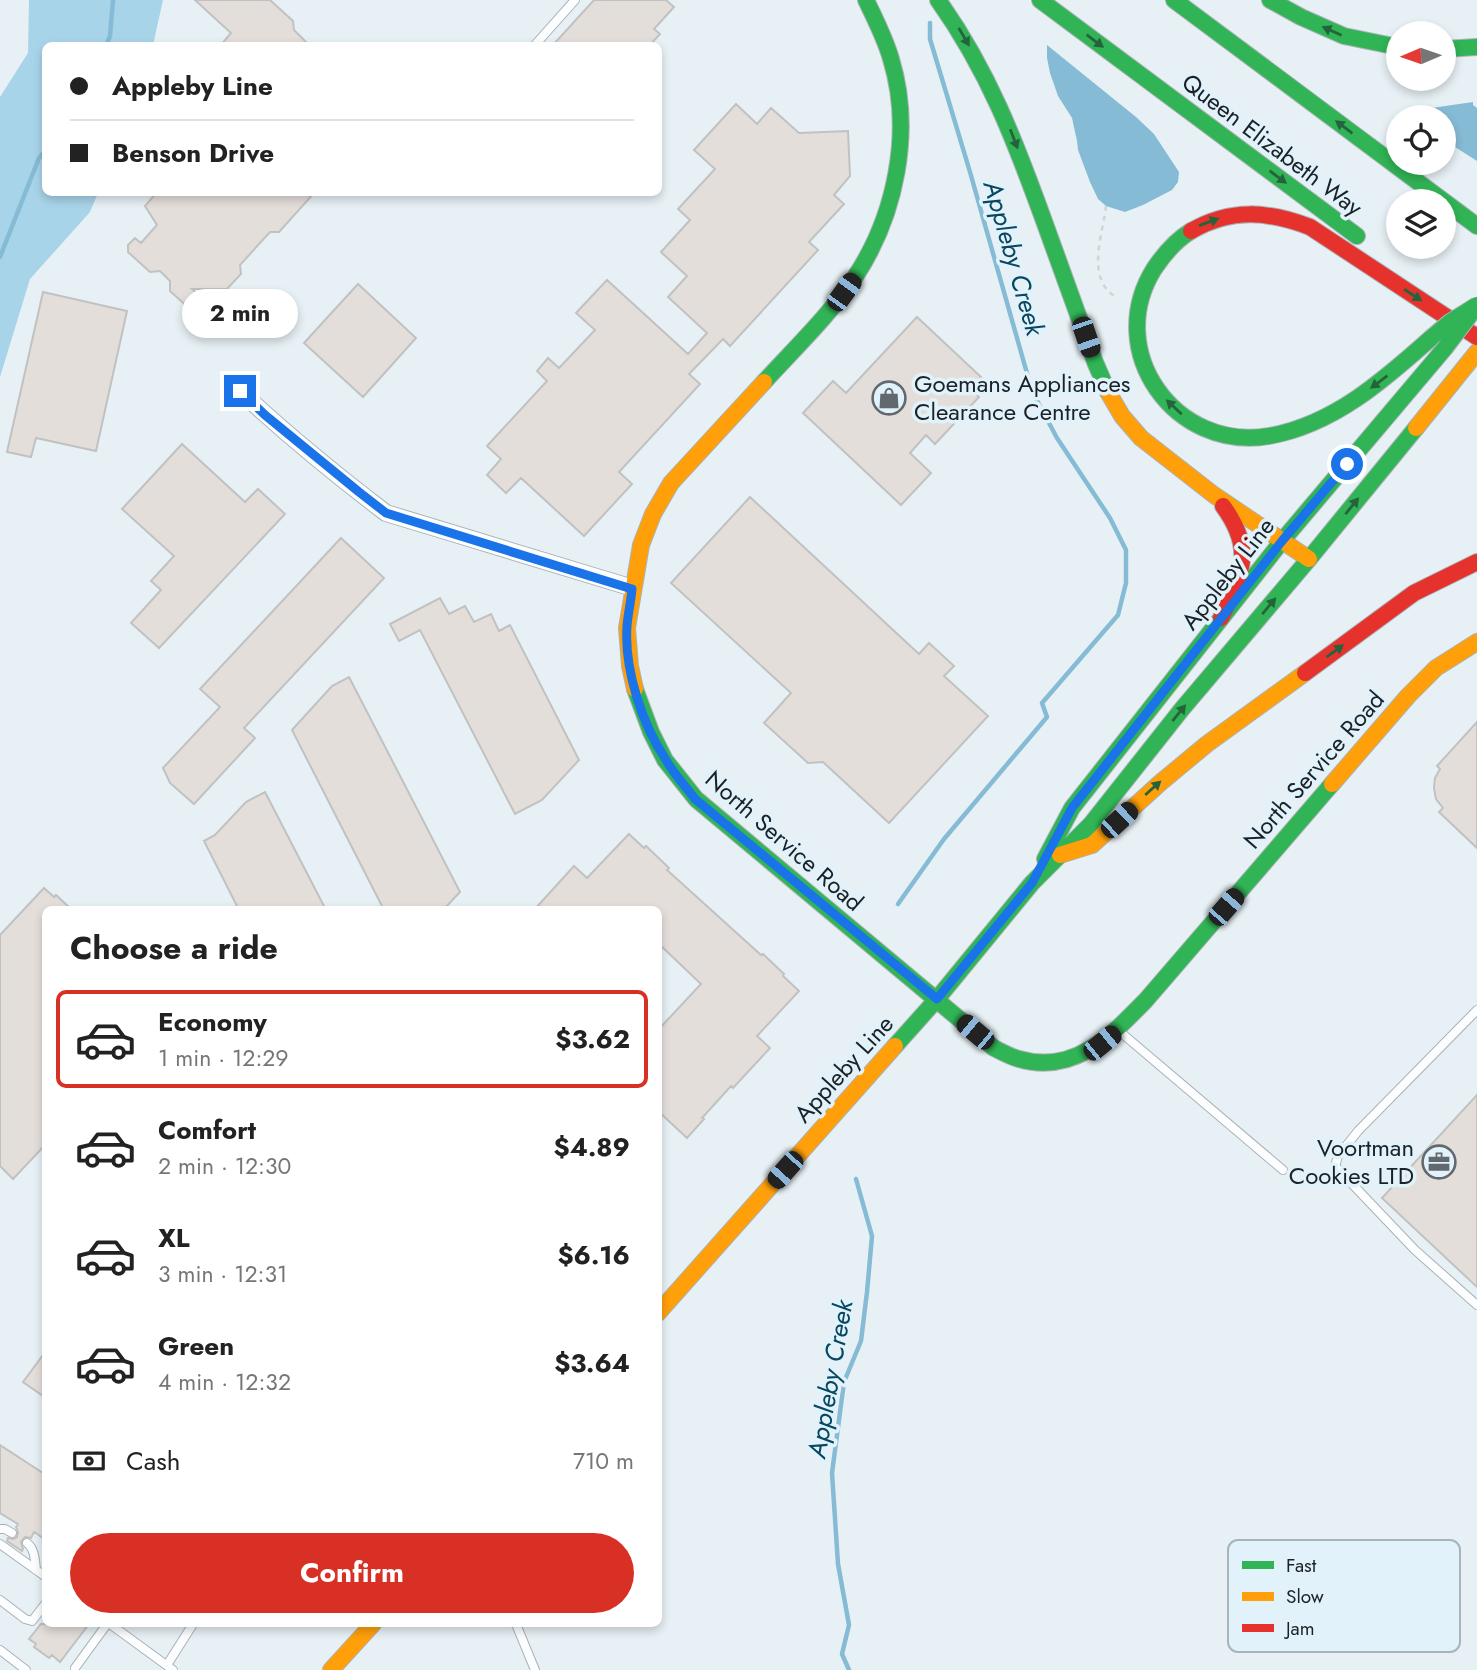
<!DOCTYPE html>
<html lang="en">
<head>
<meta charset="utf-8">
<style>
	:root { --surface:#fff; --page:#f6f6f6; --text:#222; --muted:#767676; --line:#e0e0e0; --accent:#d93025 }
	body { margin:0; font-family:Jost,sans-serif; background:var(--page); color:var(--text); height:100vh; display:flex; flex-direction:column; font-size:26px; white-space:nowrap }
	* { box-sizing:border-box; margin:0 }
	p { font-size:23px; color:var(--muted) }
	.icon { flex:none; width:38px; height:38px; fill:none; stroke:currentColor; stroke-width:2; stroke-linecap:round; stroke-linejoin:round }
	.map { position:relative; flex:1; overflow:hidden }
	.details { position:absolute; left:42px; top:906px; width:620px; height:721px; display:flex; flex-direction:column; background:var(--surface); border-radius:10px; box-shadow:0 4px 10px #0003 }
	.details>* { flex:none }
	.hud { position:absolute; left:42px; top:42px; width:620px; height:154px; border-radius:10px; box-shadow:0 4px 10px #0003; display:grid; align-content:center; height:154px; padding:0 28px; background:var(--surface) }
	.needle { width:46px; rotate:268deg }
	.buttons { position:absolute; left:1386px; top:21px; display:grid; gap:14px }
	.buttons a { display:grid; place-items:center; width:70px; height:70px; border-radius:50%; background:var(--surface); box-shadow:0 4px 10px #0003; font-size:35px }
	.end { position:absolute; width:32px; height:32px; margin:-16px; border:9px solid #1a73e8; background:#fff; box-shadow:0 0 0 4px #fff }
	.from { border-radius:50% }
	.bubble { position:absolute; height:49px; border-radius:24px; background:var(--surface); box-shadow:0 4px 10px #0003; font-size:23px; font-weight:700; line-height:49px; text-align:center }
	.car { position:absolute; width:21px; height:42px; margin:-21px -10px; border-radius:9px; box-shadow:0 0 5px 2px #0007; background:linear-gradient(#222 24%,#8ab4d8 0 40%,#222 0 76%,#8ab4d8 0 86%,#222 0) }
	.hud b { display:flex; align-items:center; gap:24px; height:66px; font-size:26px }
	.hud b+b { border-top:2px solid var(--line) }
	.hud i { width:18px; height:18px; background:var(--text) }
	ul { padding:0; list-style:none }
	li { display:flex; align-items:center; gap:21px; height:98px; margin:0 14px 10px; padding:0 14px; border:4px solid transparent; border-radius:10px }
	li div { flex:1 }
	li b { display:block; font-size:26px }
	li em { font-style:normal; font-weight:700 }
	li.on { border-color:var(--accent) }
	li>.icon { width:63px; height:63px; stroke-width:1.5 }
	h2 { padding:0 28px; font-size:32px; line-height:84px }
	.pay { display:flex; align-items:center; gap:18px; height:77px; padding:0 28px; font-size:26px }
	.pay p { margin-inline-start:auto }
	.cta { display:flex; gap:14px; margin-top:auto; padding:14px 28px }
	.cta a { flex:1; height:80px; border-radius:42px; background:var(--accent); color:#fff; font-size:28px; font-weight:700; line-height:80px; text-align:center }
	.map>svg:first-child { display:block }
</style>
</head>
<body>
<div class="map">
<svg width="1477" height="1670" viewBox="0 0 1477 1670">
	<rect width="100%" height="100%" fill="#e7f0f5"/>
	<path fill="#a8d4ea" d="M 29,0 L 163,0 L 153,45 L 46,46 L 46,192 L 98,193 L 90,212 L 30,279 L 0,377 L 0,97 L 28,53 Z"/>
	<path fill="#86bbd5" d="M 1047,45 L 1136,117 L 1154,134 L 1179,172 L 1178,182 L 1172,190 L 1143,205 L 1125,212 L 1106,206 L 1098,199 L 1090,182 L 1078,150 L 1077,141 L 1072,118 L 1058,96 L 1050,73 L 1047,58 Z
		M 1473,102 L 1473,105 L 1477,108 L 1477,161 L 1444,140 L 1444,117 L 1410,117 L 1404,112 Z"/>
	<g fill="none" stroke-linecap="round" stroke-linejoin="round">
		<path stroke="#86bbd5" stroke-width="4.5" d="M 106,46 L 110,36 L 113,0
			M 0,257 L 39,158 L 46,150
			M 898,904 L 944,839 L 1047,717 L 1042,703 L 1118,615 L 1126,583 L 1126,550 L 1110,518 L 1057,438 L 1032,391 L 970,172 L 930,39 L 930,23
			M 849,1670 L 842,1654 L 849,1625 L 838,1564 L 832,1473 L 844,1382 L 861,1341 L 867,1292 L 872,1236 L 856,1179"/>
	</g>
	<path fill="#e4dedb" stroke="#c0c2c2" stroke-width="2" d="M 195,0 L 270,0 L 293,21 L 294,30 L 310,46 L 220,46 L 231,33 Z
		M 594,0 L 666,0 L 674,7 L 654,29 L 660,34 L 649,46 L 552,46 Z
		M 736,104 L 757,124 L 771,108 L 799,133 L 848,131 L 850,176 L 834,195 L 844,204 L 809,242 L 818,250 L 730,346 L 723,339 L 689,374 L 700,384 L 619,472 L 632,484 L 584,536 L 521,478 L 506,493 L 487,475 L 501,459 L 487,446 L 547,381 L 537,371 L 548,358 L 559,368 L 595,330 L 576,313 L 607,280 L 688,354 L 707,333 L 668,297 L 687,276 L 661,252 L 690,220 L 678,209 L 715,169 L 694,150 Z
		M 157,192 L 315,192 L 279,232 L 270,232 L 240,265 L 241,274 L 227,289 L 192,289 L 206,302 L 198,310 L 192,311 L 170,291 L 170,281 L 160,271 L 150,272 L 128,252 L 128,245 L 135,238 L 141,243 L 157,225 L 145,206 Z
		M 358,284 L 416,338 L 363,397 L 304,343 Z
		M 43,292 L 127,311 L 96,451 L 36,438 L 31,457 L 7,452 Z
		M 917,317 L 981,377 L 970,389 L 979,397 L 935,444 L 926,435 L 910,453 L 931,473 L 901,505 L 803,413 L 833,381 L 846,393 Z
		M 182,444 L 245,502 L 258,489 L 285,514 L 159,648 L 131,623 L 161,590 L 151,581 L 174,556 L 122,509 Z
		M 750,497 L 919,654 L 929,643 L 954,666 L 944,676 L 988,716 L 889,823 L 823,762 L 808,763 L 764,723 L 791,693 L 671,583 Z
		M 341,538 L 384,578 L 244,728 L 255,738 L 194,804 L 170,783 L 163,768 L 220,707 L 200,689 Z
		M 440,598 L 449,614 L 465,606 L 474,622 L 491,614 L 499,631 L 510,625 L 579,760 L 542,800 L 515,814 L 420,630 L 399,641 L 390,624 Z
		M 349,677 L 460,892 L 443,910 L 384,910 L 292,730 L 332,686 Z
		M 1477,722 L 1477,848 L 1439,812 L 1443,808 L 1436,799 L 1434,788 L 1435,778 L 1440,769 L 1437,766 Z
		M 265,792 L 326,910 L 239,910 L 204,841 L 215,835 L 246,802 Z
		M 629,834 L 644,848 L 646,846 L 669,868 L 667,870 L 761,955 L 763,954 L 784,974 L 783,976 L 799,991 L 757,1036 L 770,1048 L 733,1088 L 731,1086 L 702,1118 L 704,1119 L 687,1138 L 658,1111 L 658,1030 L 701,984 L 658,943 L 658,910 L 534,910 L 574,866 L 587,878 Z
		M 44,888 L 54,897 L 56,895 L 72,910 L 46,910 L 46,1144 L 13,1179 L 0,1166 L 0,935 Z
		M 1477,1095 L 1477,1287 L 1382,1198 Z
		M 46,1351 L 46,1398 L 23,1382 Z
		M 0,1445 L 46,1475 L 46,1540 L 34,1532 L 31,1538 L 25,1537 L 21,1542 L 23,1549 L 22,1551 L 7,1541 L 8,1538 L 13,1539 L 17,1537 L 18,1532 L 16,1527 L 18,1524 L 0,1513 Z
		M 41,1624 L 89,1624 L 60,1662 L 52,1655 L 49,1658 L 34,1647 L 36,1644 L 29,1639 Z"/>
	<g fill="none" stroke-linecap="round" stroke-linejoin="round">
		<defs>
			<path id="lane" d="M 534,46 L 575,0
				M 1477,1010 L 1358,1131 L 1338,1156 L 1335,1166 L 1415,1250 L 1477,1305
				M 1118,1030 L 1283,1170
				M 0,1529 L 5,1529 L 12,1533
				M 27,1543 C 35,1549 35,1561 36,1570
				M 0,1544 L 46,1577
				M 0,1600 L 25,1619 L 32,1621 L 46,1603
				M 110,1624 L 173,1670
				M 516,1624 L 535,1670
				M 0,1650 L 26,1670
				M 167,1665 L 193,1624
				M 75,1668 L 107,1624"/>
			<path id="street" d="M 240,391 C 286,434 336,475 386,513 L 633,588"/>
			<path id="fast" d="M 938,0 C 988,70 1015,141 1044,221 C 1061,268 1078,315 1095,362 L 1108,392
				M 1040,0 L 1357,236
				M 1174,0 L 1477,226
				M 1270,0 L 1301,17 L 1344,36 L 1398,47
				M 1444,49 L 1477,47
				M 1191,231 C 1176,240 1164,254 1154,269 C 1103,351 1175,452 1269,436 C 1333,425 1384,380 1431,338
				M 764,382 C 795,348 829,316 855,277 C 896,215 913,131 891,59 C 885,38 875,19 866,0
				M 635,689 L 651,732 L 665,760 L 696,799 L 994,1048 C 1002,1052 1011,1057 1019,1059 C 1074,1075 1111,1036 1146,1000 L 1332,784
				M 1045,859 L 1072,808 L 1282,541 L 1445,348
				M 895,1046 L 937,999 L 1032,883 L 1091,824 L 1182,709 L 1309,559 L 1416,428"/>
			<path id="slow" d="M 1108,392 L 1122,416 L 1141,438 L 1214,495 L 1309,559
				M 1416,428 L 1477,352
				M 635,689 L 630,666 L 627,628 L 641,545 L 653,514 L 671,483 L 764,382
				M 1332,784 L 1408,696 L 1436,668 L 1477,642
				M 1060,855 L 1092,845 L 1160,783 L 1207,744 L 1305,673
				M 658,1313 L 895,1046
				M 331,1670 L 373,1624"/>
			<path id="jam" d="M 1191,231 C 1231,208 1268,211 1310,227 L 1477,337
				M 1221,618 C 1242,573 1255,550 1223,506
				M 1305,673 L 1414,593 L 1477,562"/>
		</defs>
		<use href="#lane" stroke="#abb2b6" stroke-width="10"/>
		<use href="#street" stroke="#abb2b6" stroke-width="18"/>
		<use href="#fast" stroke="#abb2b6" stroke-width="18"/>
		<use href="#slow" stroke="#abb2b6" stroke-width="18"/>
		<use href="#jam" stroke="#abb2b6" stroke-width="18"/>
		<path stroke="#d1d4d6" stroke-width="2.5" stroke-dasharray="5 5" stroke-linecap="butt" d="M 1106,206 C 1103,234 1085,279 1116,297"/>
		<use href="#lane" stroke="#fbfdfe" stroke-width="8"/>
		<use href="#street" stroke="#fbfdfe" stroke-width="16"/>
		<use href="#fast" stroke="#30b455" stroke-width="16"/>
		<use href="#slow" stroke="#ff9f0a" stroke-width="16"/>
		<use href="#jam" stroke="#e5322d" stroke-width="16"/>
		<defs>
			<path id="fast-bridge" d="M 1431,338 L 1450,322 L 1477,305
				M 1445,348 L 1470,315"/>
		</defs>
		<use href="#fast-bridge" stroke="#abb2b6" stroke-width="18" stroke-linecap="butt"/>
		<use href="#fast-bridge" stroke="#30b455" stroke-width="16"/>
	</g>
	<defs><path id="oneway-solid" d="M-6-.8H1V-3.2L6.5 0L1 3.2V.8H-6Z" transform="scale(1.75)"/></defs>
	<g fill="#24633b">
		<use href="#oneway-solid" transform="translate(1332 31) rotate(-156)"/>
		<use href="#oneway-solid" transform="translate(964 37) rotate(60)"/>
		<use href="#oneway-solid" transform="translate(1095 41) rotate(37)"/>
		<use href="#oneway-solid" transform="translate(1344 127) rotate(-143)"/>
		<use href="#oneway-solid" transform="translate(1014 139) rotate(69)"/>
		<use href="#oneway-solid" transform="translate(1278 177) rotate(37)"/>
		<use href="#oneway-solid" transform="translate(1209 222) rotate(-20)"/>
		<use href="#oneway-solid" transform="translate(1413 295) rotate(33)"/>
		<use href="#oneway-solid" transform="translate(1379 382) rotate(143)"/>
		<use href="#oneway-solid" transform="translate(1174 407) rotate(-137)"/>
		<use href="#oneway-solid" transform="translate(1352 506) rotate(-51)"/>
		<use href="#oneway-solid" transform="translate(1269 606) rotate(-50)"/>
		<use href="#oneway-solid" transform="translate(1335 651) rotate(-36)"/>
		<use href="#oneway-solid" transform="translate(1179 713) rotate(-51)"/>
		<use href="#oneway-solid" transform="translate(1153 788) rotate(-42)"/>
	</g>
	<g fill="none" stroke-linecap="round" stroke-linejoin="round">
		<path stroke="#1a73e8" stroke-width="9" d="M 240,391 L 265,415 L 359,492 L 386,513 L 632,589 C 631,601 628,614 627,626 C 624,669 642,724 666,760 C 674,774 686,787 695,799 L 937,999 L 1032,883 L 1072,808 L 1282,541 L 1347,464"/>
	</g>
	<defs>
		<symbol id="shop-ring" viewBox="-11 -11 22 22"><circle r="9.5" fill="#e1f2fb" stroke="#62696e" stroke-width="1.5"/><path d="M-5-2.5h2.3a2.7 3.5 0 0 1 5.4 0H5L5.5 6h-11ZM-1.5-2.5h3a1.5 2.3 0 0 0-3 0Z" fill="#62696e"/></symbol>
		<symbol id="office-ring" viewBox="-11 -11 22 22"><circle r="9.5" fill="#e1f2fb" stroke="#62696e" stroke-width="1.5"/><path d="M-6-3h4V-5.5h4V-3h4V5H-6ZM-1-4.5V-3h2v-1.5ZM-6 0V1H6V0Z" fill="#62696e"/></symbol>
	</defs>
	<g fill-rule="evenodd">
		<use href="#shop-ring" x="870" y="379" width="38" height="38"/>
		<use href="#office-ring" x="1420" y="1143" width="38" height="38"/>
	</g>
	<g text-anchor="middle" stroke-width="7" stroke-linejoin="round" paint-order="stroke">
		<g font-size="24" fill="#1b2125" stroke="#e1f2fb">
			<text transform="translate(1272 145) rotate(37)" y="8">Queen Elizabeth Way</text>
			<text transform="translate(1228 574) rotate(-52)" y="8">Appleby Line</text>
			<text transform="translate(1314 770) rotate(-49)" y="8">North Service Road</text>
			<text transform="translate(784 841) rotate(41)" y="8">North Service Road</text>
			<text transform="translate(844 1069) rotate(-48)" y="8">Appleby Line</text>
		</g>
		<g font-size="24" fill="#1b2125" stroke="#e1f2fb" text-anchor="start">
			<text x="914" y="392">Goemans Appliances<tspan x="914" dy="28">Clearance Centre</tspan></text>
			<text x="1414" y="1156" text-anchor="end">Voortman<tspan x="1414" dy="28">Cookies LTD</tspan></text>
		</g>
		<g font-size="26" font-style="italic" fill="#08475f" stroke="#e1f2fb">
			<text transform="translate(1014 258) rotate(74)" y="9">Appleby Creek</text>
			<text transform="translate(830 1379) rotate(-80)" y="9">Appleby Creek</text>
		</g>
	</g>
	<rect x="1228" y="1540" width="232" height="112" rx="10" fill="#e1f2fb" stroke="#a6b3bb" stroke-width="2"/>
	<rect x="1242" y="1561" width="32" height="8" fill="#30b455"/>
	<rect x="1242" y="1592" width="32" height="9" fill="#ff9f0a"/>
	<rect x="1242" y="1624" width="32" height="8" fill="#e5322d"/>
	<g font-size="19" fill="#1b2125">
		<text x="1286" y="1572">Fast</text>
		<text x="1286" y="1603">Slow</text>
		<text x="1286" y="1635">Jam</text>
	</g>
</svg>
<div class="buttons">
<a><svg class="needle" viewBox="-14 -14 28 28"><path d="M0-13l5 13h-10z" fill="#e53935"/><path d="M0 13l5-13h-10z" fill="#767676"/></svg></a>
<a><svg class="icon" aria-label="locate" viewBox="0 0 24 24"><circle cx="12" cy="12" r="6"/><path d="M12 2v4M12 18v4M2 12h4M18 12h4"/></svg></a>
<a><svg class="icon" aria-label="layers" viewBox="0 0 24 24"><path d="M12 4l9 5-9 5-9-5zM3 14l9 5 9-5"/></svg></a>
</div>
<i class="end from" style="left:1347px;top:464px"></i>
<i class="end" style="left:240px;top:391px"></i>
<div class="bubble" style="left:182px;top:289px;width:116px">2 min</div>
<i class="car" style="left:844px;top:292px;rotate:36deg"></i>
<i class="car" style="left:1086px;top:337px;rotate:161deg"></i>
<i class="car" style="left:1119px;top:820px;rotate:47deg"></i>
<i class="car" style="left:1226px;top:907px;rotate:41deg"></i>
<i class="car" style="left:975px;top:1032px;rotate:310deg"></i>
<i class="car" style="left:1102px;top:1043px;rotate:51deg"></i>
<i class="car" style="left:785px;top:1170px;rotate:222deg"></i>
<div class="hud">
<b><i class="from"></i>Appleby Line</b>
<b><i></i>Benson Drive</b>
</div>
<section class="details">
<h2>Choose a ride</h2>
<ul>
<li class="on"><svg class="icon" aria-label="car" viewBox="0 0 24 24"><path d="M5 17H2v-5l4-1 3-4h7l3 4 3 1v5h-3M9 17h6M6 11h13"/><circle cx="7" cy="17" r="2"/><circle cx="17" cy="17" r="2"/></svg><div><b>Economy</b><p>1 min · 12:29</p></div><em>$3.62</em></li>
<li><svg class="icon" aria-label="car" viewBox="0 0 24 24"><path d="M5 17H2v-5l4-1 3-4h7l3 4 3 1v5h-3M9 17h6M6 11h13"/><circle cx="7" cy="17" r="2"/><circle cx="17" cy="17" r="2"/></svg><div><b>Comfort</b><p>2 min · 12:30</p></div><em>$4.89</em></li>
<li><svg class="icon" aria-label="car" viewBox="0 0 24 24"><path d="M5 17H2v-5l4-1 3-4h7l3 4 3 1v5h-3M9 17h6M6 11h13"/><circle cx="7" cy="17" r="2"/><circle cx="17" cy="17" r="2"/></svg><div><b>XL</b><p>3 min · 12:31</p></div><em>$6.16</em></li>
<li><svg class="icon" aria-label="car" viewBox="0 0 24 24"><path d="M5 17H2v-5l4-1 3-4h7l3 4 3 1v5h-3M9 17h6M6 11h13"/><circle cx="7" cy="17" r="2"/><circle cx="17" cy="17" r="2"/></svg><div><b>Green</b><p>4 min · 12:32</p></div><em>$3.64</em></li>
</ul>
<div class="pay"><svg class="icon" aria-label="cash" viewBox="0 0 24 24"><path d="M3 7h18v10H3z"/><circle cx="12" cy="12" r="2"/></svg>Cash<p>710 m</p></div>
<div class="cta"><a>Confirm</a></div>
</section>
</div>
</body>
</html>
